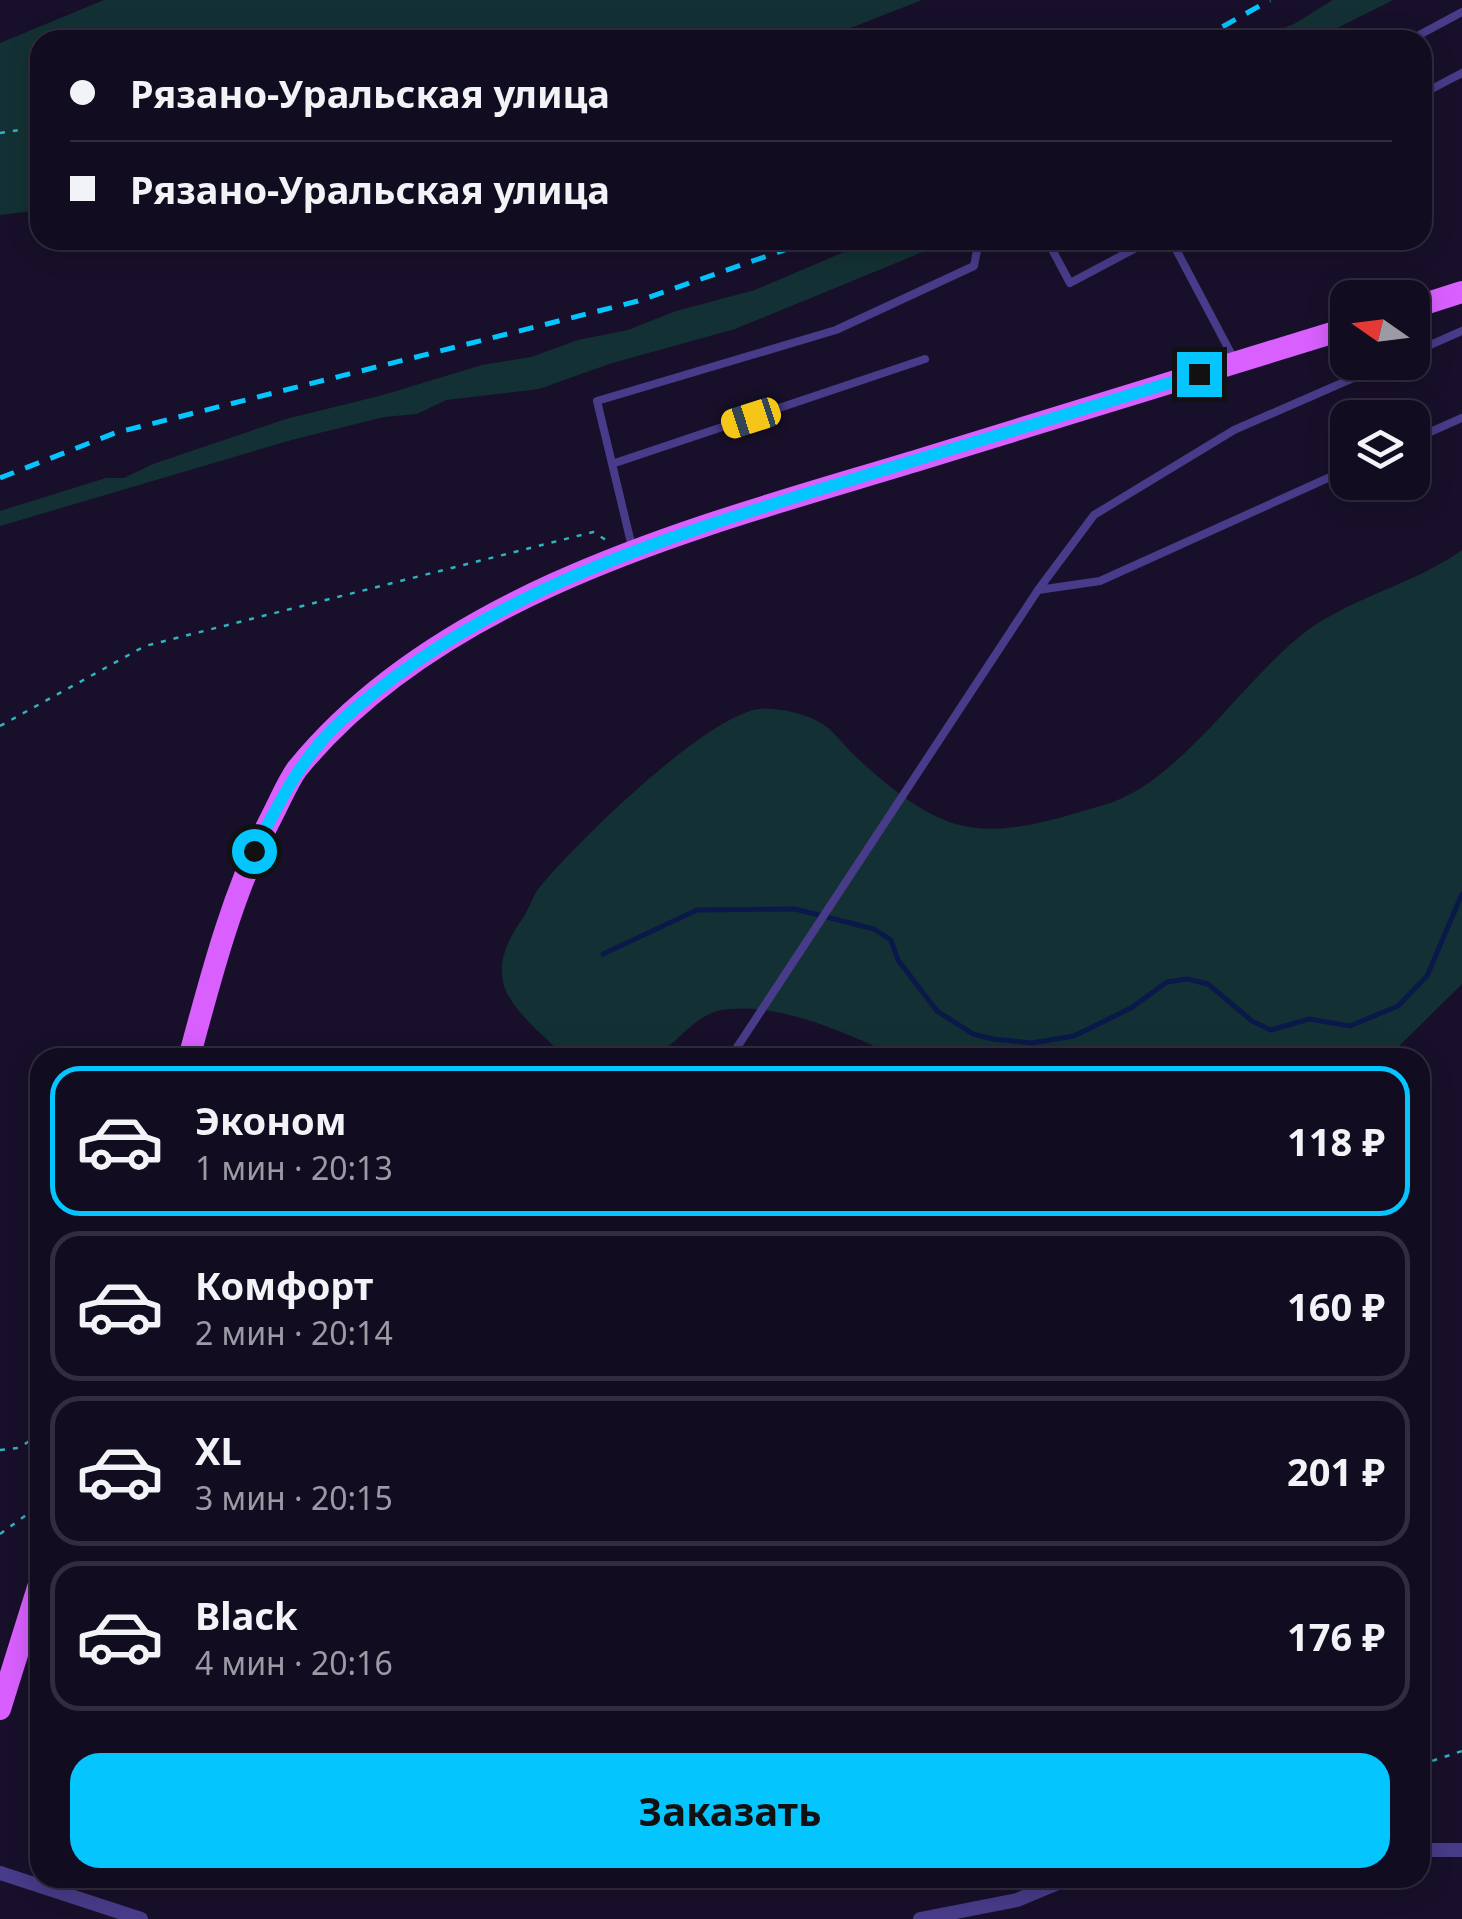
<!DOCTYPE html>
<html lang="ru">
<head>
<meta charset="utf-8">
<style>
	:root { --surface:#120c20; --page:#1b1529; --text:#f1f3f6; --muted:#9c9ba5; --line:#312c3e; --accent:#05c5ff }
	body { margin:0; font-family:"Noto Sans",sans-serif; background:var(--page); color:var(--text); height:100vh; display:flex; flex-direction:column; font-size:38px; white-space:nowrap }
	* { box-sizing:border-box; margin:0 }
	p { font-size:32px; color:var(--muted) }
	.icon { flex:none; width:55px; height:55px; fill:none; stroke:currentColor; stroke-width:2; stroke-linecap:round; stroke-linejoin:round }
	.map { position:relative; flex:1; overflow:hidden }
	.sheet { position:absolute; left:30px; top:1048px; width:1400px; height:840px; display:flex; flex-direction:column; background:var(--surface); border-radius:30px; box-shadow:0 5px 25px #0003,0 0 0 2px var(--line) }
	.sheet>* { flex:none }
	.hud { position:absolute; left:30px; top:30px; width:1402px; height:220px; border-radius:30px; box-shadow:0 5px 25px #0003,0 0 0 2px var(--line); display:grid; align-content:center; height:220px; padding:0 40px; background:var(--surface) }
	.needle { width:65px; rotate:284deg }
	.tools { position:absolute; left:1330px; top:280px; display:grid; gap:20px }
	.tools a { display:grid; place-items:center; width:100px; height:100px; border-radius:20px; background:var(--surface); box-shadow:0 5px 25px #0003,0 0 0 2px var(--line); font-size:50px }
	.end { position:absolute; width:45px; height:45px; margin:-22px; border:12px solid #05c5ff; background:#111; box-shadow:0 0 0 5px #111 }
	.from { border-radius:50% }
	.car { position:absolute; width:30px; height:60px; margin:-30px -15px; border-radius:12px; box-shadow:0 0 8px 2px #0007; background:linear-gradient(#f5c518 24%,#345 0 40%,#f5c518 0 76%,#345 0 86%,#f5c518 0) }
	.hud b { display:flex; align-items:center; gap:35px; height:95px; font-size:38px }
	.hud b+b { border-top:2px solid var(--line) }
	.hud i { width:25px; height:25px; background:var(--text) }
	ul { padding:18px 0 0; list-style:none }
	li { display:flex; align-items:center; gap:30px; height:150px; margin:0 20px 15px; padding:0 20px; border:5px solid var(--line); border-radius:30px }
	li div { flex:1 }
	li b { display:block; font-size:38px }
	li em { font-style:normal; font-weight:700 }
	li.selected { border-color:var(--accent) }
	li>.icon { width:90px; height:90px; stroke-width:1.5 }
	.button { display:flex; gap:20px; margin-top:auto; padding:20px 40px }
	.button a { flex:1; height:115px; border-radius:30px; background:var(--accent); color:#111; font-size:40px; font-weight:700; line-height:115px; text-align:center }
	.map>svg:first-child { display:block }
</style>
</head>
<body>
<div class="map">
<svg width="1462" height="1919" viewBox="0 0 1462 1919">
	<rect width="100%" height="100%" fill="#18102a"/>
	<path fill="#133134" d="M 104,0 L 922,0 L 820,40 L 40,40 L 40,210 L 0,215 L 0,43 Z
		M 1333,0 L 1393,0 L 1313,40 L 1254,40 L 1294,24 Z
		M 872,240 L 952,240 L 735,329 L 612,363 L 539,389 L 446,400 L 417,414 L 384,417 L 295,439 L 0,526 L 0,511 L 106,478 L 124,478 L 153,464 L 286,419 L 383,395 L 482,365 L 531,357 L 578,340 L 628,330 L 676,311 L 755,290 Z
		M 1462,550 L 1462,984 L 1388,1057 L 899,1057 C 846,1034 788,1004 728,1009 C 693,1012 677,1048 650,1057 C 636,1062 583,1057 565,1057 C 516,1008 474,985 525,915 C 530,906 533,896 539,888 C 575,844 704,717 759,709 C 778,707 809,714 824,725 C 835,733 842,743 851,752 C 878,778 919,814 956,824 C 1004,838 1057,818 1104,805 C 1181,783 1243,678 1308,630 C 1355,596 1415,584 1462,550 Z"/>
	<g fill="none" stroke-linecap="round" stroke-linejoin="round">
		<path stroke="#0a1949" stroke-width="5" d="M 603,954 L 697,910 L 795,909 L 874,929 L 891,940 L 898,960 L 937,1011 L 973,1034 L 993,1039 L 1032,1043 L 1074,1036 L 1131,1008 L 1167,982 L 1187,979 L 1208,984 L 1252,1021 L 1271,1030 L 1309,1019 L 1350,1026 L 1398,1006 L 1427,976 L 1462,894"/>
		<path stroke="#2fb3bd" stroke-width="2.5" stroke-dasharray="5 8" stroke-linecap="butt" d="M 0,133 L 19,130
			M 0,726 L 145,646 L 593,532 L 606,540
			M 0,1450 L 18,1448 L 40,1435
			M 0,1534 L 40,1505
			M 1420,1765 L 1462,1751"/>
		<path stroke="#483b89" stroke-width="8" d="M 1410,40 L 1462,12
			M 1422,94 L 1462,73
			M 1047,240 L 1070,283 L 1151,240
			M 1171,240 L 1234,359
			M 1412,353 L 1462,331
			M 1412,440 L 1462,418
			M 612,464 L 925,359
			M 632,547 L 597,401 L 836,330 L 974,266 L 979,240
			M 1038,590 L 1100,581 L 1348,469
			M 730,1058 L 1038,590 L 1094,515 L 1234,430 L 1390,362"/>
		<path stroke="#483b89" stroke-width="14" d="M 1420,1850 L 1462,1850
			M 0,1873 L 141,1919
			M 920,1919 L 1017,1900 L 1070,1878"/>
		<path stroke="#d960ff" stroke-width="22" d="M 1412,308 L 1462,292
			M 189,1058 C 211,976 233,891 272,816 C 280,801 287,783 297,769 C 444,588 709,524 922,459 C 1064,415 1206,372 1348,328
			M 0,1709 L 40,1581"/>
		<path stroke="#05c5ff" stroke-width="5" stroke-dasharray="15 12" stroke-linecap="butt" d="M 1199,40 L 1270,0
			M 0,478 L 115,433 L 638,301 L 813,240"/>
	</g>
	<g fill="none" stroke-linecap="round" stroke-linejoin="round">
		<path stroke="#05c5ff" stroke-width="12" d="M 254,851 C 279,803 301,757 342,720 C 483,592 667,537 844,482 C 962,446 1081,410 1199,374"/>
	</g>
</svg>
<div class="tools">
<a><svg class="needle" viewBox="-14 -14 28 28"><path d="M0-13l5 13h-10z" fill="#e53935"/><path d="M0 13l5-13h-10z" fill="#9c9ba5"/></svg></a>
<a><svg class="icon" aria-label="layers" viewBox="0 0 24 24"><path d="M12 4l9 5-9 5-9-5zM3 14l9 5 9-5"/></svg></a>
</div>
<i class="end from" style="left:254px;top:851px"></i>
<i class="end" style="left:1199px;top:374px"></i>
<i class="car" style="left:751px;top:418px;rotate:252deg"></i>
<div class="hud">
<b><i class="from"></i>Рязано-Уральская улица</b>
<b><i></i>Рязано-Уральская улица</b>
</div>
<section class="sheet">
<ul>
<li class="selected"><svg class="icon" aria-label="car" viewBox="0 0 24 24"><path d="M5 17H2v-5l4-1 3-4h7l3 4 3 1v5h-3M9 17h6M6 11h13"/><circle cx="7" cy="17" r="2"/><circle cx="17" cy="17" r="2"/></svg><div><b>Эконом</b><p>1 мин · 20:13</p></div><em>118 ₽</em></li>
<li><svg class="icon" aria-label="car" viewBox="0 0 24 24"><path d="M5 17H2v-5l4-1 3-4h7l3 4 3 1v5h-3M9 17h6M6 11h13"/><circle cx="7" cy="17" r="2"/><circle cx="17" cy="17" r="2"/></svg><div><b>Комфорт</b><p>2 мин · 20:14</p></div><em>160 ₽</em></li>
<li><svg class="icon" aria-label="car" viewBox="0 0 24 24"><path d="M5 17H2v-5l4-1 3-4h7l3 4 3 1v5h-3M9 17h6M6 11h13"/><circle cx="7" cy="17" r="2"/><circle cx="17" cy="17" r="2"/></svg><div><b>XL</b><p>3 мин · 20:15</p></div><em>201 ₽</em></li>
<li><svg class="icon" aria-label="car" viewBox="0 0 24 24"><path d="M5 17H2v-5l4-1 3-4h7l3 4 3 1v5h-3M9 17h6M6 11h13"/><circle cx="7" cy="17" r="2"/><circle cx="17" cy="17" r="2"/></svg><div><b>Black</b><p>4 мин · 20:16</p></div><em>176 ₽</em></li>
</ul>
<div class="button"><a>Заказать</a></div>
</section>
</div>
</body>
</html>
